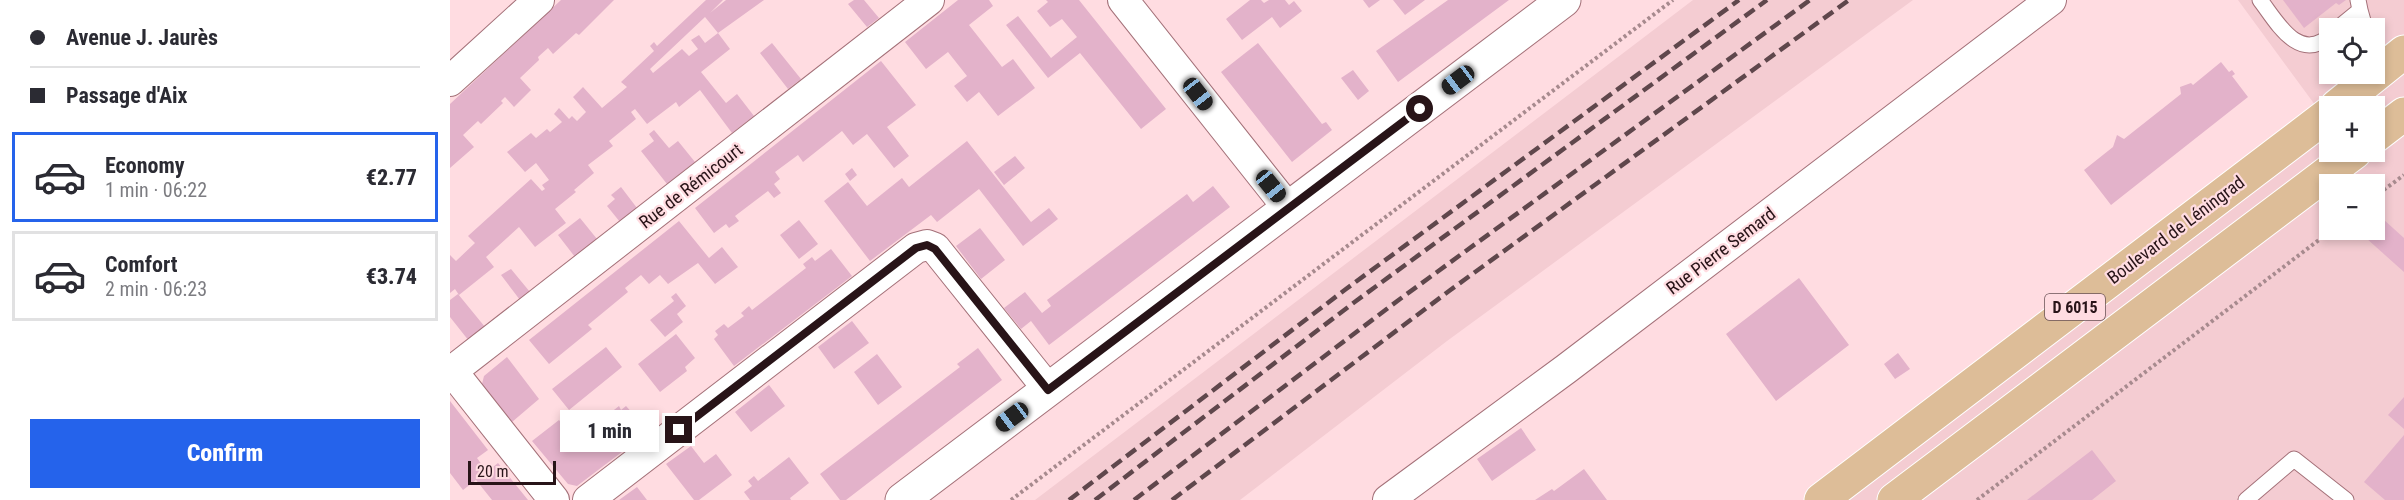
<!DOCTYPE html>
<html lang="en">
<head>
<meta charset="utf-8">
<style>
	:root { --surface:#fff; --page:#f2f2f3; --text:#2b2b33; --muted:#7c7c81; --line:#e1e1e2; --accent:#2563eb }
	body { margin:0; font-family:"Roboto Condensed",sans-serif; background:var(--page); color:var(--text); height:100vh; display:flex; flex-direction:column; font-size:22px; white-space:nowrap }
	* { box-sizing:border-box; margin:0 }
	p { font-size:20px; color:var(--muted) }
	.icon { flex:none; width:33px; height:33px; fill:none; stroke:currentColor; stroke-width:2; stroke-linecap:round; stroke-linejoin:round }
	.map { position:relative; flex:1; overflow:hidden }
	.drawer { display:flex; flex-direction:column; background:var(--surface); width:450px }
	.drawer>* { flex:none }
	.banner { display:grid; align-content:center; height:132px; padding:0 30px; background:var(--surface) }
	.buttons { position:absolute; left:1869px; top:18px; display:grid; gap:12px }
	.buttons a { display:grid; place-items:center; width:66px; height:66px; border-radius:0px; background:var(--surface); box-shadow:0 3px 9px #0003; font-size:30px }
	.scale { position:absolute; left:18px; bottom:15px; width:88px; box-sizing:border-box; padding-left:6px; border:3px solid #281418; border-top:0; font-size:16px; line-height:21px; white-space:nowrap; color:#281418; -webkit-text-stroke:4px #ffdce1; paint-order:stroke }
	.end { position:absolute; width:27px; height:27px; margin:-14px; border:8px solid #281418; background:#fff; box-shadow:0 0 0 3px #fff }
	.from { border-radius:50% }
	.bubble { position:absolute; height:42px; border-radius:0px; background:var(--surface); box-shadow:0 3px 9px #0003; font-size:20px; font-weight:800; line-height:42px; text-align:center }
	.car { position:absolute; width:18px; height:36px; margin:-18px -9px; border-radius:8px; box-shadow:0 0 4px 2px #0007; background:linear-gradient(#222 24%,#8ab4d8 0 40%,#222 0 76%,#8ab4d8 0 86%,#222 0) }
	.banner b { display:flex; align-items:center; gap:21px; height:57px; font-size:22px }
	.banner b+b { border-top:2px solid var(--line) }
	.banner i { width:15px; height:15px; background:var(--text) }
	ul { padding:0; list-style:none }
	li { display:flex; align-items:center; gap:18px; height:90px; margin:0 12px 9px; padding:0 18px; border:3px solid var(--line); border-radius:0px }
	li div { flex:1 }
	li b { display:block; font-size:22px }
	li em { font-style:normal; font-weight:800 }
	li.on { border-color:var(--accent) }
	li>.icon { width:54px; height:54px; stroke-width:1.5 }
	.cta { display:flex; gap:12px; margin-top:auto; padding:12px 30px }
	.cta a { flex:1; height:69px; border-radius:0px; background:var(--accent); color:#fff; font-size:24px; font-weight:800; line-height:69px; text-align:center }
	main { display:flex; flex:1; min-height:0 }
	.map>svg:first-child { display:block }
</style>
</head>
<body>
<main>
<section class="drawer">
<div class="banner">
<b><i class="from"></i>Avenue J. Jaurès</b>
<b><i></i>Passage d'Aix</b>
</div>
<ul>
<li class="on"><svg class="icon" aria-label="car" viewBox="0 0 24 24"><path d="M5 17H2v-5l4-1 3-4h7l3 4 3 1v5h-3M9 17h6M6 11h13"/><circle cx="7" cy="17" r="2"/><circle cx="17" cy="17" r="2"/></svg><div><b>Economy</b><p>1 min · 06:22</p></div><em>€2.77</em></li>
<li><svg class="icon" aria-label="car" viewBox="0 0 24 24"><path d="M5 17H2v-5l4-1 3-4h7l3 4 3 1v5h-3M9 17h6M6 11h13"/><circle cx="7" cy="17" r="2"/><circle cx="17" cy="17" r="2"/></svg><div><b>Comfort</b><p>2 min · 06:23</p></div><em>€3.74</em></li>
</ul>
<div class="cta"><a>Confirm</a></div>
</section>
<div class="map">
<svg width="1954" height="500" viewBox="0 0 1954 500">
	<rect width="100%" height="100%" fill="#ffdce1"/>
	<path fill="#f4ccd2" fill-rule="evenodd" d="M 1243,0 L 1463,0 L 997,341 L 790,500 L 585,500 Z
		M 1788,0 L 1954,0 L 1954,500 L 1398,500 L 1879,135 L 1880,152 L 1924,152 L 1924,106 L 1880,106 L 1879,124 ZM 1880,28 L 1924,28 L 1924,74 L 1880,74 ZM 1880,184 L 1924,184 L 1924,230 L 1880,230 Z"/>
	<path fill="#e3b2ca" d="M 111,0 L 164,0 L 129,35 L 126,33 L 103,54 L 98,48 L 88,57 L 89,60 L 70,78 L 81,90 L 64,107 L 55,97 L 51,101 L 53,103 L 31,124 L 28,121 L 13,135 L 24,147 L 0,168 L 0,104 Z
		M 256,0 L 273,0 L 260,13 L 276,0 L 314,0 L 268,33 L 255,17 L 200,69 L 203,73 L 232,49 L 239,56 L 248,49 L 241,40 L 249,35 L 255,43 L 268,33 L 280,49 L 251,72 L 276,103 L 287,94 L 304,116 L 282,133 L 250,90 L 229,107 L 226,102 L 197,124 L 185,109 L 181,112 L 186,119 L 159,141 L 163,146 L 138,165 L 144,173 L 124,190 L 126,192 L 105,209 L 116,223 L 85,247 L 69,227 L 36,257 L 44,267 L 9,295 L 5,289 L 0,293 L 0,255 L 6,261 L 25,243 L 18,236 L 81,179 L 92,191 L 95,189 L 92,185 L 99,180 L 86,163 L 75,172 L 57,152 L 81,133 L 86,138 L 97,129 L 100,132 L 112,122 L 104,114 L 109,108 L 119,119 L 122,116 L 127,121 L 136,112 L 123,97 L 133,87 L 152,108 L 177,87 L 171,82 L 204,51 L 200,46 L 204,42 L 207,46 Z
		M 404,0 L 414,0 L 429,18 L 417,27 L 398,4 Z
		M 508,0 L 539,0 L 543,6 L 519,25 L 552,67 L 563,59 L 585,88 L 548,116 L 529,92 L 517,102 L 504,86 L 517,76 L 498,52 L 476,69 L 455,42 Z
		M 596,0 L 629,0 L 716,109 L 691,129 L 630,53 L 598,78 L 556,25 L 568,16 L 601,58 L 627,37 L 612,19 L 600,27 L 587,11 L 598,2 Z
		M 800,0 L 811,0 L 814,3 L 819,0 L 835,0 L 839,5 L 844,1 L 852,11 L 830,28 L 822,17 L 792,40 L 776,19 Z
		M 913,0 L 930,0 L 919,8 Z
		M 943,0 L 975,0 L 955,15 Z
		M 998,0 L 1059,0 L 948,82 L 926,51 Z
		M 1833,0 L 1896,0 L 1889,5 L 1886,3 L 1854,28 Z
		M 322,43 L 351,79 L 338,89 L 310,53 Z
		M 808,43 L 872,124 L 876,122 L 882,130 L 842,162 L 771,72 Z
		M 431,61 L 466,105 L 437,127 L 459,156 L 444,168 L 417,134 L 403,145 L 392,131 L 353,162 L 348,155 L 325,172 L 330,179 L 324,184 L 331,193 L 324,198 L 318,191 L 285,216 L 289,221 L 279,228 L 276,224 L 264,233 L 245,208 Z
		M 1771,62 L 1779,72 L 1782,70 L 1785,74 L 1782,76 L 1798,97 L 1661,205 L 1634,170 L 1663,147 L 1667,135 L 1674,139 L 1731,94 L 1730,87 L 1741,83 L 1743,85 Z
		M 903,70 L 919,91 L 908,100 L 891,78 Z
		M 204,130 L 219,148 L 228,141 L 245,162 L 217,184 L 191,151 L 204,141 L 199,134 Z
		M 517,141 L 581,222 L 599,208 L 608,219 L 573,246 L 529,189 L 487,222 L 481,215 L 420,261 L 374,201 L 398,182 L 417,206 L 452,178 L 459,187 Z
		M 565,156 L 575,168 L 554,185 L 544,172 Z
		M 402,168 L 407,175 L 400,181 L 395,174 Z
		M 763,186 L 780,207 L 599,345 L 581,321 L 571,329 L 554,308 L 575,292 L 592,313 L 601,306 L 597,300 L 737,194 L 743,202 Z
		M 171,187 L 187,208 L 170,222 L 157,206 L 165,199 L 161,195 Z
		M 130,218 L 147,239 L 125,257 L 108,235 Z
		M 1933,219 L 1954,238 L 1954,272 L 1916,238 Z
		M 349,220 L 368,244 L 349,259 L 330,235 Z
		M 229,221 L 259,258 L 272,247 L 288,267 L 265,284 L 248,263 L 218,284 L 210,275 L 199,284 L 191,275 L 175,288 L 178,292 L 138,325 L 142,329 L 99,364 L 79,340 Z
		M 530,228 L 555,260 L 531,279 L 506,246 Z
		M 381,249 L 402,276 L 284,366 L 264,339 L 268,335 L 265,331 L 274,324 L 278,328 L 294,316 L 291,313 L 299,306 L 302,310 L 356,268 L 353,264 L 362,257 L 365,261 Z
		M 61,269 L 80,292 L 70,300 L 51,275 Z
		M 1349,278 L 1399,345 L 1326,401 L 1276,334 Z
		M 226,293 L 236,306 L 227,314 L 233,322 L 215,337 L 200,320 L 224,301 L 221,297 Z
		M 8,294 L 35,327 L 19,341 L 0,317 L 0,300 Z
		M 402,321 L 419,343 L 384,369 L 368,347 Z
		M 226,334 L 245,358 L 235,367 L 237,371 L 210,392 L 188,364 Z
		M 156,347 L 172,367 L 119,410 L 102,389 Z
		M 528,348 L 552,380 L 396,500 L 390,500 L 370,474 L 510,367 L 507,364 Z
		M 1448,353 L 1460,369 L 1445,379 L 1434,364 Z
		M 427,354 L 452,387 L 428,405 L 404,372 Z
		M 57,357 L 89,399 L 62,422 L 32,384 L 34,376 Z
		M 319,385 L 335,406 L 301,432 L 285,412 Z
		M 1954,397 L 1954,429 L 1938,415 Z
		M 0,401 L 38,450 L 27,458 L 35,469 L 40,464 L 43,467 L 48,463 L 78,500 L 42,500 L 26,480 L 13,490 L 0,473 Z
		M 169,406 L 171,410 L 176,406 L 186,417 L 188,414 L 201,430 L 127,486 L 118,484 L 82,441 L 109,420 L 117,430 L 121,427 L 126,434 L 122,436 L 131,447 L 142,439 L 136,432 Z
		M 1071,428 L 1086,450 L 1042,481 L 1027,459 Z
		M 1954,435 L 1954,500 L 1935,500 L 1914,482 Z
		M 241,446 L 254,463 L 266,454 L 282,475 L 249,500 L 244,500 L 216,464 Z
		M 1642,450 L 1666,481 L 1642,500 L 1577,500 Z
		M 339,457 L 359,483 L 340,498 L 341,500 L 300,500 L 294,492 L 302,486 L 298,481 L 304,476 L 308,481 Z
		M 1134,469 L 1157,500 L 1085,500 L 1102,489 L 1104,491 Z
		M 187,487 L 197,500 L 169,500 Z"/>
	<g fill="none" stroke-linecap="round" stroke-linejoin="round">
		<defs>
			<path id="lane" d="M 1810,0 C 1827,22 1848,63 1880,36
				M 1910,10 L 1915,28
				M 1888,28 L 1910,10 L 1908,0
				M 1796,500 L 1844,459 L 1896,500"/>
			<path id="street" d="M 673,0 L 838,208
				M 0,81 L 89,0
				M 104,500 L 2,371 L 479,0
				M 138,500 L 466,248 L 477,245 L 485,248 L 598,389
				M 938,500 L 1116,369 L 1601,0"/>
			<path id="secondary" d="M 452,500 L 1114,0"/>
			<path id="primary" d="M 1887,106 L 1954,52
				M 1924,137 L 1954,114
				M 1371,500 L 1880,113
				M 1444,500 L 1905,152"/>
		</defs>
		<use href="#lane" stroke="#a47179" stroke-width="17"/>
		<use href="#street" stroke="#a47179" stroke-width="32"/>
		<use href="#secondary" stroke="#a47179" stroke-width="35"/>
		<use href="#primary" stroke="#fff" stroke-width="35"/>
		<path stroke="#a78a8e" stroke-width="4" stroke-dasharray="3 3" stroke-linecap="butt" d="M 1924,197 L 1954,175
			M 561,500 L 1223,0
			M 1527,500 L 1882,230"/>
		<use href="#lane" stroke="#fff" stroke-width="15"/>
		<use href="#street" stroke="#fff" stroke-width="30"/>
		<use href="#secondary" stroke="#fff" stroke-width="33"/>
		<use href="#primary" stroke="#ddbd98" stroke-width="33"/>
		<path stroke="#5f474c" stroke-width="4.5" stroke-dasharray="12 6" stroke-linecap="butt" d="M 619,500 L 896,289 L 1289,0
			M 645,500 L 906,301 L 1317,0
			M 684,500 L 950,299 L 1360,0
			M 722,500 L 999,291 L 1399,0"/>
	</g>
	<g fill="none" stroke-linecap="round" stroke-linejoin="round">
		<path stroke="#281418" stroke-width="8" d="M 229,430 L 466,248 L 477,245 L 485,249 L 598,390 L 970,109"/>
	</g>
	<g text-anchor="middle" stroke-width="4.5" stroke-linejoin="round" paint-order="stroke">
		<rect fill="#ffdce1" stroke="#685054" stroke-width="1.5" x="1595" y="294" width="60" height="26" rx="4.5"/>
		<g font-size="16" font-weight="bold" fill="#281418">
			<text x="1625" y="313">D 6015</text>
		</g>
		<g font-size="18" fill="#281418" stroke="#ffdce1">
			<text transform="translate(241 186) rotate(-38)" y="6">Rue de Rémicourt</text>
			<text transform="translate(1726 230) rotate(-37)" y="6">Boulevard de Léningrad</text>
			<text transform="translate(1271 251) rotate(-37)" y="6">Rue Pierre Semard</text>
		</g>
	</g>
</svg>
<div class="buttons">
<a><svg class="icon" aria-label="locate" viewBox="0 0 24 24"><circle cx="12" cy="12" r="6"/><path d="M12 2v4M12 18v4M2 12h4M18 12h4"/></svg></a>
<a>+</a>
<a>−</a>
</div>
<div class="scale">20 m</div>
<i class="end from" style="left:970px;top:109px"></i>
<i class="end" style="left:229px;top:430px"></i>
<div class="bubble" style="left:110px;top:410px;width:99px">1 min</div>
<i class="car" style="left:1008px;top:80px;rotate:233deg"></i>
<i class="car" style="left:748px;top:94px;rotate:142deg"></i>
<i class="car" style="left:821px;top:186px;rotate:141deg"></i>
<i class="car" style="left:562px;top:417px;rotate:233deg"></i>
</div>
</main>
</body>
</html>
